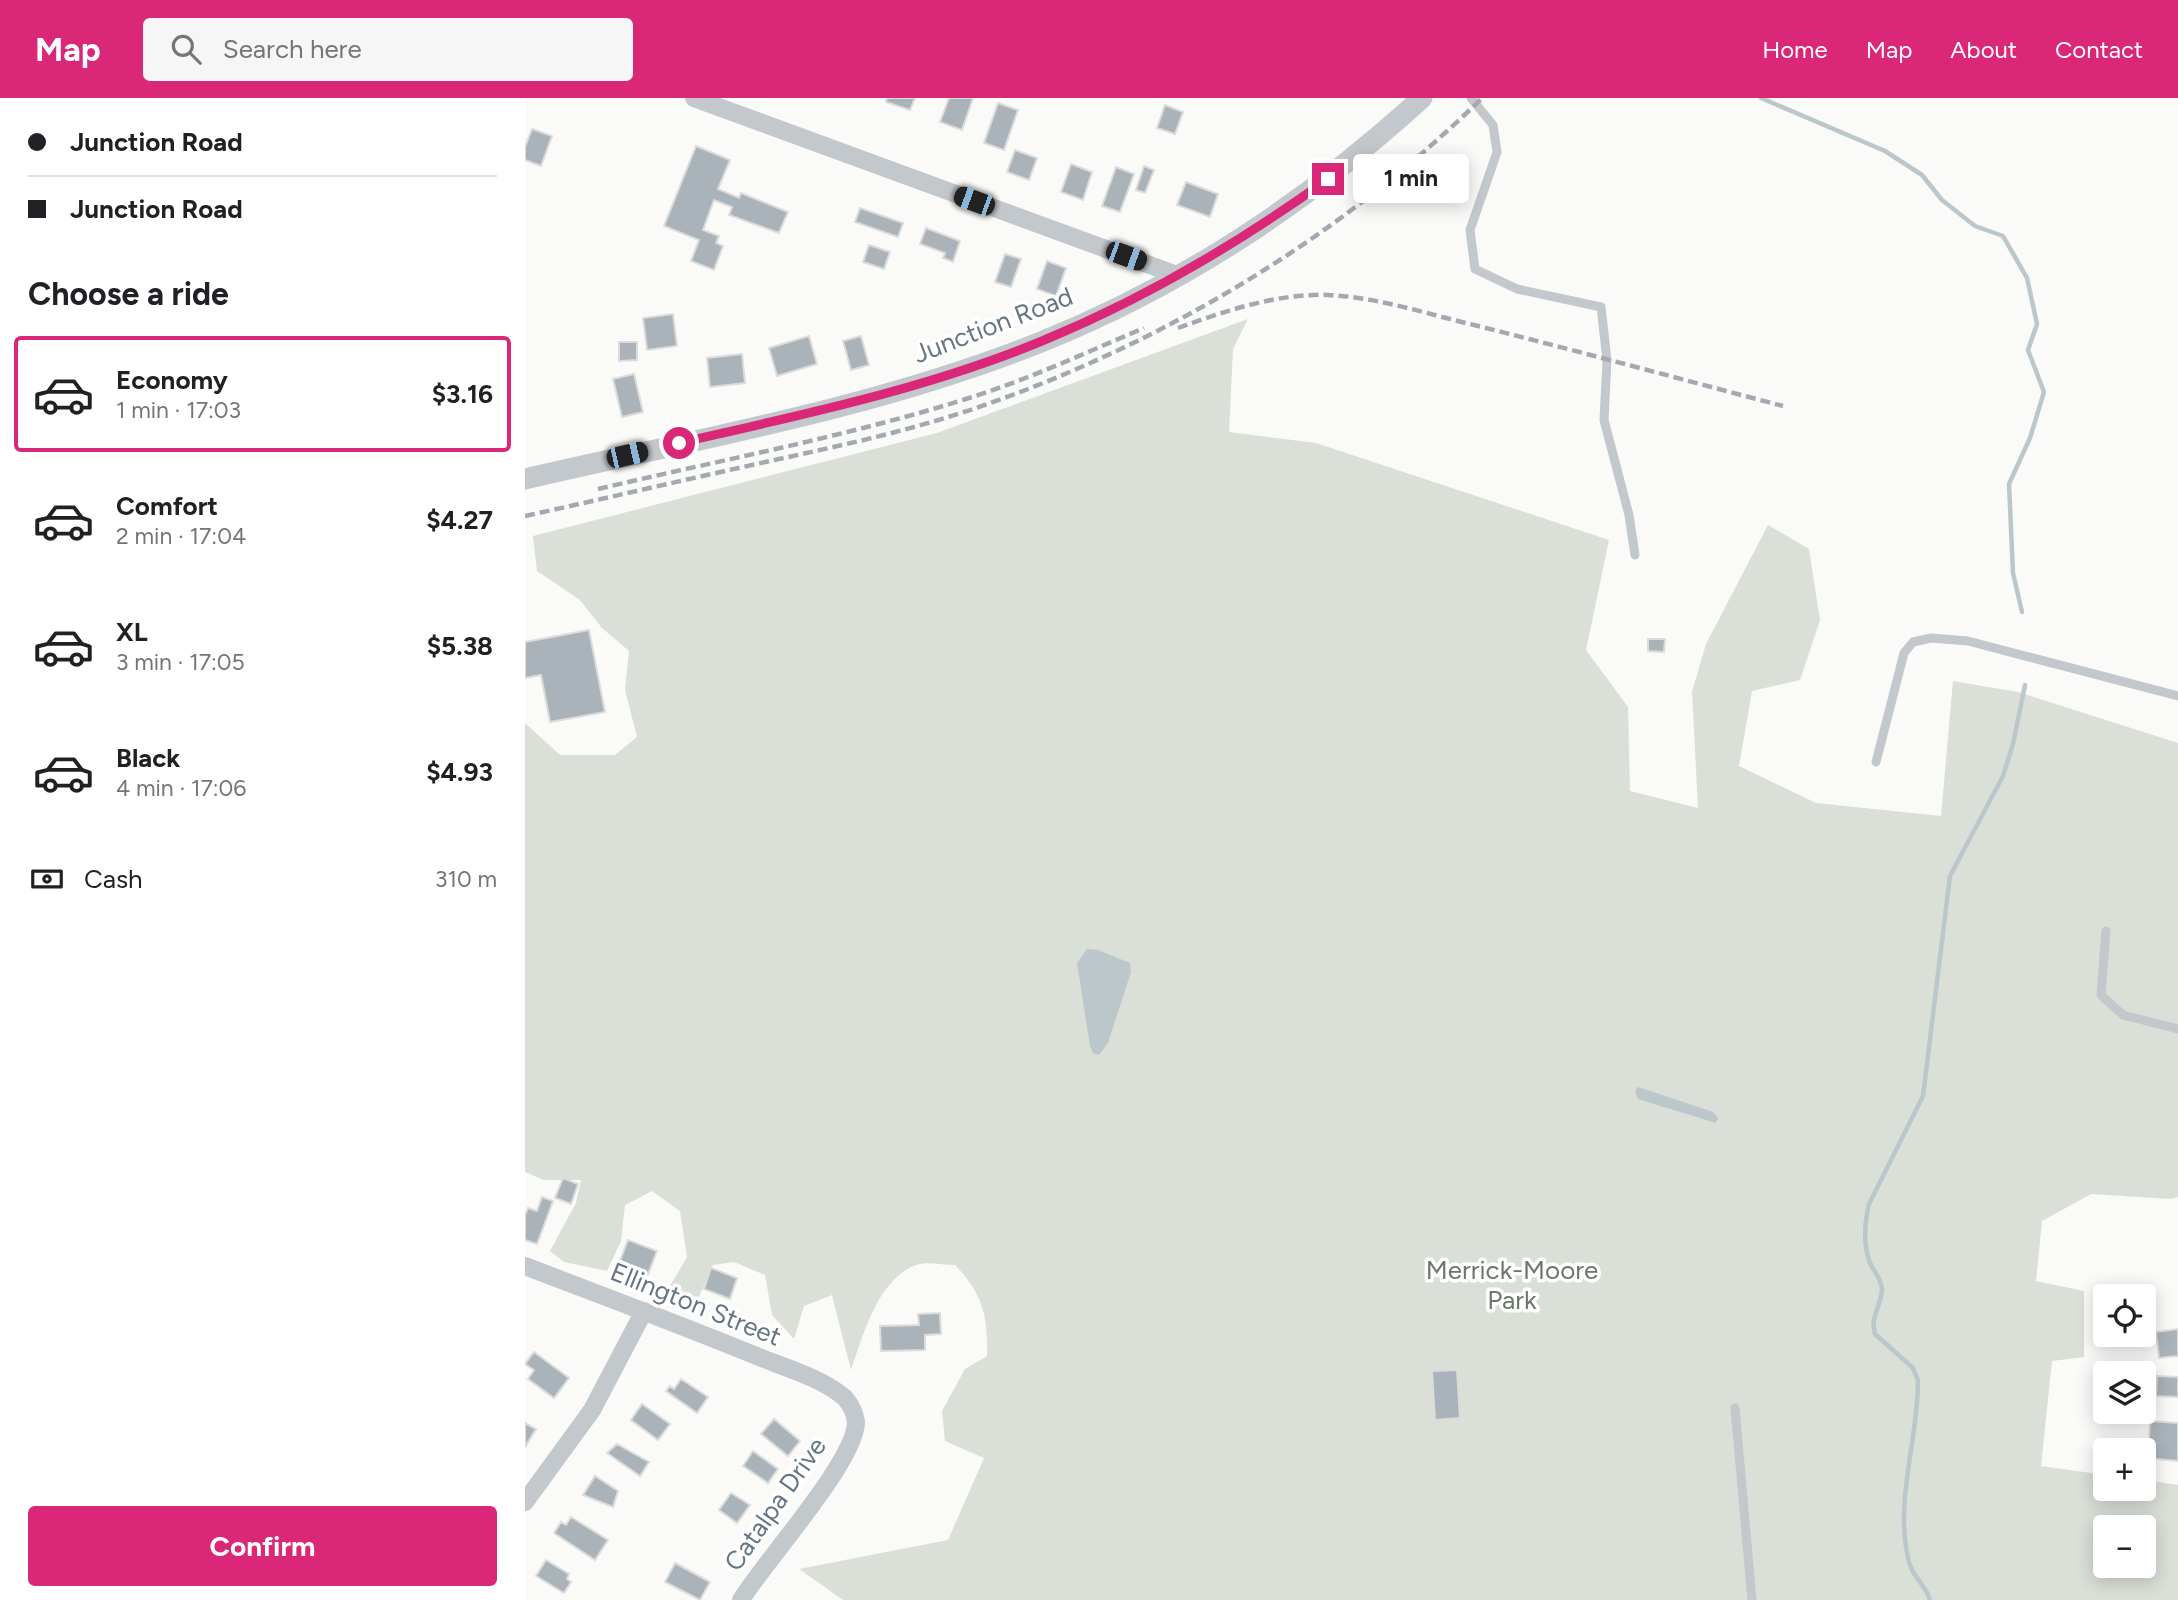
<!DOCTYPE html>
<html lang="en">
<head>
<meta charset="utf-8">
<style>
	:root { --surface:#fff; --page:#f6f6f6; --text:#202124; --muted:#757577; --line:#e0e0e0; --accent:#db2777 }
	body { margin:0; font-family:Figtree,sans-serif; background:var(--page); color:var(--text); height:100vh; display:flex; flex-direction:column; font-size:26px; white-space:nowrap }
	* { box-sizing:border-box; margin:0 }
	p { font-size:23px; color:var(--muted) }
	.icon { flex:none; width:38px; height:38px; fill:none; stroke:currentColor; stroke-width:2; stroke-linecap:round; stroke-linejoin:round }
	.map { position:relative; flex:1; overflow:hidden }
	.panel { display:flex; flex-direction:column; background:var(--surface); width:525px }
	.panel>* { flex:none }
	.top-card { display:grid; align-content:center; height:154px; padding:0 28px; background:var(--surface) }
	.controls { position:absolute; left:1568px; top:1186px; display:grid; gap:14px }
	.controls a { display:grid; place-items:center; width:63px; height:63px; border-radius:7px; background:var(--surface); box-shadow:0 4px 18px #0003; font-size:35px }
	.end { position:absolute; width:32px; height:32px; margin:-16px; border:9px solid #db2777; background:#fff; box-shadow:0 0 0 4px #fff }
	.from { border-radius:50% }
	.bubble { position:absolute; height:49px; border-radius:7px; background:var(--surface); box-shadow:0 4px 18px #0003; font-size:23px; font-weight:700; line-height:49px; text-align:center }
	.car { position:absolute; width:21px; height:42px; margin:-21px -10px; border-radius:9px; box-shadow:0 0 5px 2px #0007; background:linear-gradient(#222 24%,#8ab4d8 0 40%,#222 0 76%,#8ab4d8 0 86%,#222 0) }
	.top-card b { display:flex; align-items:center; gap:24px; height:66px; font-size:26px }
	.top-card b+b { border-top:2px solid var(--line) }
	.top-card i { width:18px; height:18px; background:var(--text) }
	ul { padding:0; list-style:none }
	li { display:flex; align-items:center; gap:21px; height:116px; margin:0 14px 10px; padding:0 14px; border:4px solid transparent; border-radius:7px }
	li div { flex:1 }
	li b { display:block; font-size:26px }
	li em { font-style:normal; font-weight:700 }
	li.active { border-color:var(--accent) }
	li>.icon { width:63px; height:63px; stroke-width:1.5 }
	h2 { padding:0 28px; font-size:32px; line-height:84px }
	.pay { display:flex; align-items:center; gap:18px; height:77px; padding:0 28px; font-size:26px }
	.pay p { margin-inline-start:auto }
	.button { display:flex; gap:14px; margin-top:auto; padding:14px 28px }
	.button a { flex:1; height:80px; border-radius:7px; background:var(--accent); color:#fff; font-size:28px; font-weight:700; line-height:80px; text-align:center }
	header { display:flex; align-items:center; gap:42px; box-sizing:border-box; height:98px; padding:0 35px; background:var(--accent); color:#fff }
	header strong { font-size:33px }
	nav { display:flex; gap:38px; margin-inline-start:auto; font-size:24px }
	.search { width:490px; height:63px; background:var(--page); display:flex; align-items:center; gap:18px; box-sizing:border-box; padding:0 24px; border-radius:7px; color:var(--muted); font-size:26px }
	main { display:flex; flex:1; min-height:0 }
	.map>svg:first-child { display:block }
</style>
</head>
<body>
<header>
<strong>Map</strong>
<div class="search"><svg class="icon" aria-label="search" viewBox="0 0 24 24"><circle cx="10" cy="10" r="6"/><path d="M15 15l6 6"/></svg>Search here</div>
<nav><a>Home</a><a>Map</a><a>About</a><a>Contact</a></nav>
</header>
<main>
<section class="panel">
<div class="top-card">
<b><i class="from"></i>Junction Road</b>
<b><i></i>Junction Road</b>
</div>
<h2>Choose a ride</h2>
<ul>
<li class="active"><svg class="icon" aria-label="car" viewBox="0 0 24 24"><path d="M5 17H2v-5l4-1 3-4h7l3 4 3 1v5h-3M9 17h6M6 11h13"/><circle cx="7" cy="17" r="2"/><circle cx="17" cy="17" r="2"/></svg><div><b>Economy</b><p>1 min · 17:03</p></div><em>$3.16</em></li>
<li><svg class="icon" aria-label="car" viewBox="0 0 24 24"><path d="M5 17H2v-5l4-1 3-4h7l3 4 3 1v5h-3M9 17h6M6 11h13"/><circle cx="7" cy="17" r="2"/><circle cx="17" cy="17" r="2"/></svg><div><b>Comfort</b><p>2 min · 17:04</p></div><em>$4.27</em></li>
<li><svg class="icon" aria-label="car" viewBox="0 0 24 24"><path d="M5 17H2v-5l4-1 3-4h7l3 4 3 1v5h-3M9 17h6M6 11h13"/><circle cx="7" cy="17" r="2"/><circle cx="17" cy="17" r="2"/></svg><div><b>XL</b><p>3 min · 17:05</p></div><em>$5.38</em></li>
<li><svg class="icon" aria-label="car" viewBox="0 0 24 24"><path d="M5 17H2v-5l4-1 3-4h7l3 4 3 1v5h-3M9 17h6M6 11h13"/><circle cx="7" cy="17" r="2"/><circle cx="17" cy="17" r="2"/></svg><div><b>Black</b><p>4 min · 17:06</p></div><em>$4.93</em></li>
</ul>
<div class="pay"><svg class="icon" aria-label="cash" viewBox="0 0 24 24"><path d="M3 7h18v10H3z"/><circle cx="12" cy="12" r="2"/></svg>Cash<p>310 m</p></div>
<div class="button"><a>Confirm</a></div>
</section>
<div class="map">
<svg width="1653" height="1502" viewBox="0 0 1653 1502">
	<rect width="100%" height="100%" fill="#fafaf8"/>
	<path fill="#dadfd7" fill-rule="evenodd" d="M 723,221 L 708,251 L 704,334 L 791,345 L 1084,442 L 1061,552 L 1103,609 L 1105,693 L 1173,710 L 1167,594 L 1181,546 L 1243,427 L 1284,451 L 1295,522 L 1275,582 L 1227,593 L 1214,668 L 1291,705 L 1416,718 L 1428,583 L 1493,594 L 1653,645 L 1653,1099 L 1646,1101 L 1566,1096 L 1517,1123 L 1511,1183 L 1559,1193 L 1559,1259 L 1527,1263 L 1516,1368 L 1580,1377 L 1580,1391 L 1619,1391 L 1619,1382 L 1653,1387 L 1653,1502 L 318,1502 L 274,1471 L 423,1442 L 459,1360 L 420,1343 L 417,1313 L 440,1271 L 462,1258 C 463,1218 458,1196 430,1167 C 418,1167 401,1163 391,1167 C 353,1181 338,1237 326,1272 L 307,1197 L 279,1208 L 269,1241 L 247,1217 L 240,1177 L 209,1164 L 188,1167 L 172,1203 L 141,1195 L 162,1159 L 155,1113 L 127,1093 L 100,1107 L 96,1143 L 82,1173 L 39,1164 L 25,1153 L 51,1105 L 56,1082 L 19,1082 L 0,1074 L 0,625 L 35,657 L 90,657 L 112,639 L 100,592 L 104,553 L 77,530 L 55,502 L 12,473 L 8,438 L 412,335 ZM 1580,1430 L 1619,1430 L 1619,1468 L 1580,1468 Z"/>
	<path fill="#bbc7cb" d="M 562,851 L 573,852 L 605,865 L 606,874 L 583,945 L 574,957 L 568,955 L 565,948 L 552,865 Z
		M 1113,989 L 1188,1014 L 1193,1020 L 1191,1025 L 1113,1001 L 1110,993 Z"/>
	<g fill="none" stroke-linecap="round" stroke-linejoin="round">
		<path stroke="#bbc7cb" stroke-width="4.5" d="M 1236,0 L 1360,53 L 1397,77 L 1417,102 L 1450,128 L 1478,138 L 1502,180 L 1512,226 L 1503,252 L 1519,294 L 1505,340 L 1484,386 L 1488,475 L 1497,514
			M 1405,1502 C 1401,1487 1386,1478 1383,1460 C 1370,1399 1393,1343 1393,1283 L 1388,1270 L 1350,1236 C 1345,1219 1356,1208 1357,1192 C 1357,1180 1347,1172 1344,1162 C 1338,1144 1340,1123 1344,1106 L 1398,998 L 1425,778 L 1478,678 L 1488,646 L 1500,587"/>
	</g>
	<path fill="#aab3b9" stroke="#dcdcda" stroke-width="2" d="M 362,0 L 390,0 L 385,12 L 361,4 Z
		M 424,0 L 448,0 L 437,32 L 415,24 Z
		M 473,5 L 493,12 L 479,52 L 459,45 Z
		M 640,7 L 658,14 L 650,36 L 632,30 Z
		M 7,31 L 27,38 L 16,68 L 0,62 L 0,49 Z
		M 171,48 L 205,62 L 193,91 L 214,100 L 216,95 L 263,114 L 254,135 L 204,117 L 207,109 L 189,102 L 178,132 L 194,138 L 191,145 L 198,148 L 189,172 L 166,163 L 174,142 L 139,128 Z
		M 490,52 L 512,60 L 504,82 L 482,74 Z
		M 546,66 L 567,74 L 558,102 L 536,94 Z
		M 619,68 L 629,72 L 620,95 L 611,92 Z
		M 591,69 L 609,76 L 595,114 L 577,108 Z
		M 661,84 L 693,96 L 685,119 L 652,107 Z
		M 335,110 L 378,125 L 373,139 L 330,124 Z
		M 401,130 L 435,143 L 428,164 L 418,160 L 420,155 L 395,146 Z
		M 344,147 L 365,154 L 359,171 L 338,164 Z
		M 480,156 L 496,161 L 486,189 L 470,184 Z
		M 522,163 L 541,170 L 531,198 L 512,191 Z
		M 148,216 L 152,248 L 122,252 L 118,220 Z
		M 284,238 L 292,266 L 252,278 L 244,250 Z
		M 336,238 L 344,267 L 326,272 L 318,243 Z
		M 94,244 L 112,244 L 112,262 L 94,263 Z
		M 217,256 L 220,285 L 185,289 L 182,260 Z
		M 109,276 L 118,314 L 97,319 L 88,281 Z
		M 64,532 L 80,614 L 25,624 L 16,577 L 0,580 L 0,544 Z
		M 1123,541 L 1140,541 L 1139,554 L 1123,553 Z
		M 38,1080 L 53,1086 L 46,1106 L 30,1100 Z
		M 17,1099 L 28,1103 L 12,1146 L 0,1142 L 0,1117 L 3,1110 L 12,1113 Z
		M 103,1142 L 132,1153 L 122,1179 L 93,1168 Z
		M 186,1170 L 212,1180 L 205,1201 L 179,1191 Z
		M 415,1215 L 416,1236 L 400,1237 L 400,1252 L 356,1253 L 355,1228 L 394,1227 L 393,1216 Z
		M 1653,1231 L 1653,1258 L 1634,1260 L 1631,1234 Z
		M 9,1254 L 44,1280 L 29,1300 L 3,1281 L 9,1272 L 0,1266 Z
		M 932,1272 L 935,1320 L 910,1322 L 907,1273 Z
		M 1632,1278 L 1653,1279 L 1653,1299 L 1631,1298 Z
		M 156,1281 L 183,1299 L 172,1315 L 141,1293 L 145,1288 L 149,1291 Z
		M 117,1306 L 145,1326 L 133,1342 L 106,1322 Z
		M 249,1321 L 275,1343 L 263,1358 L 236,1336 Z
		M 1625,1323 L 1653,1325 L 1653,1363 L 1623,1360 Z
		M 0,1325 L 11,1331 L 0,1349 Z
		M 92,1346 L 124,1364 L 115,1378 L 82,1355 Z
		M 228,1353 L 253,1371 L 243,1385 L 218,1368 Z
		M 70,1378 L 93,1393 L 88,1409 L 58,1397 Z
		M 206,1395 L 225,1407 L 212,1425 L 194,1412 Z
		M 46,1419 L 83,1442 L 70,1462 L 29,1435 L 36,1424 L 41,1427 Z
		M 21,1462 L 44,1476 L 42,1481 L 46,1484 L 39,1495 L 11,1478 Z
		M 150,1465 L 185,1484 L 175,1502 L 140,1484 Z"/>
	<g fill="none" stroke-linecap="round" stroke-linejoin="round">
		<path stroke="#c3c8cc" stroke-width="9" d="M 946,0 L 968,27 L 972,54 L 945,132 L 950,171 L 992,191 L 1076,209 L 1082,262 L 1079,322 L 1104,417 L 1110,457
			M 1351,664 L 1379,555 L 1388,544 L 1406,540 L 1443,543 L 1653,598
			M 1581,833 L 1576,897 L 1598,917 L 1653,931
			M 1210,1310 L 1227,1502"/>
		<path stroke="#c3c8cc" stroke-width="18" d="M 169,0 L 652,177
			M 0,1168 C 78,1198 156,1227 234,1259 C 261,1270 297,1280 320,1300 C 326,1307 330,1315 331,1324 C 331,1363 239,1464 216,1502
			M 0,1404 L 67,1312 L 119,1213"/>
		<path stroke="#c3c8cc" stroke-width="21" d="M 0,381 C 172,341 351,310 516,244 C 658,187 785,102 897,0"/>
		<path stroke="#a2aab0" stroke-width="4.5" stroke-dasharray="10 5" stroke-linecap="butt" d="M 653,230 C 700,213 753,195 803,197 C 852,199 902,216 949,227 C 1053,253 1155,281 1258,308
			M 73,391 C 196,362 320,339 441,301 C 502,282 560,255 619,230
			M 0,418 C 82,400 163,381 245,363 C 314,348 384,333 451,310 C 638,246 816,139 957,0"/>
	</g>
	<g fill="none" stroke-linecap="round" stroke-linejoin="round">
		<path stroke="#db2777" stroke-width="9" d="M 154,345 C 276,317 401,291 517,243 C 619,201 714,145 803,81"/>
	</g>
	<g text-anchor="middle" stroke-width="7" stroke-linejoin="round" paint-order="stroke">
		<g font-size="26" fill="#657683" stroke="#fff">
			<text transform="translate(468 227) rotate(-21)" y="9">Junction Road</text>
			<text transform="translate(171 1206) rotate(22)" y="9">Ellington Street</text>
			<text transform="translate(250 1406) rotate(-55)" y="9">Catalpa Drive</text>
		</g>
		<g font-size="26" fill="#687a64" stroke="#fff">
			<text x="987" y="1181">Merrick-Moore<tspan x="987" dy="30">Park</tspan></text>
		</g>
	</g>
</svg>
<div class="controls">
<a><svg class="icon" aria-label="locate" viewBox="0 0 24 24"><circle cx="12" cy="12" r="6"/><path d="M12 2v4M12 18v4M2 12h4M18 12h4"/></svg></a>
<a><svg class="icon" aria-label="layers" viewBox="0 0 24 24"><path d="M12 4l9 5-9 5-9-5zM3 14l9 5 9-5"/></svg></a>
<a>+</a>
<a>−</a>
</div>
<i class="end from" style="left:154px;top:345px"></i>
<i class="end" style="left:803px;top:81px"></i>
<div class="bubble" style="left:828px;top:56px;width:116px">1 min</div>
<i class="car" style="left:449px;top:103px;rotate:290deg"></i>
<i class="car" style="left:601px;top:158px;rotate:110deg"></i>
<i class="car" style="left:102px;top:357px;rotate:77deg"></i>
</div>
</main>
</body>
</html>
